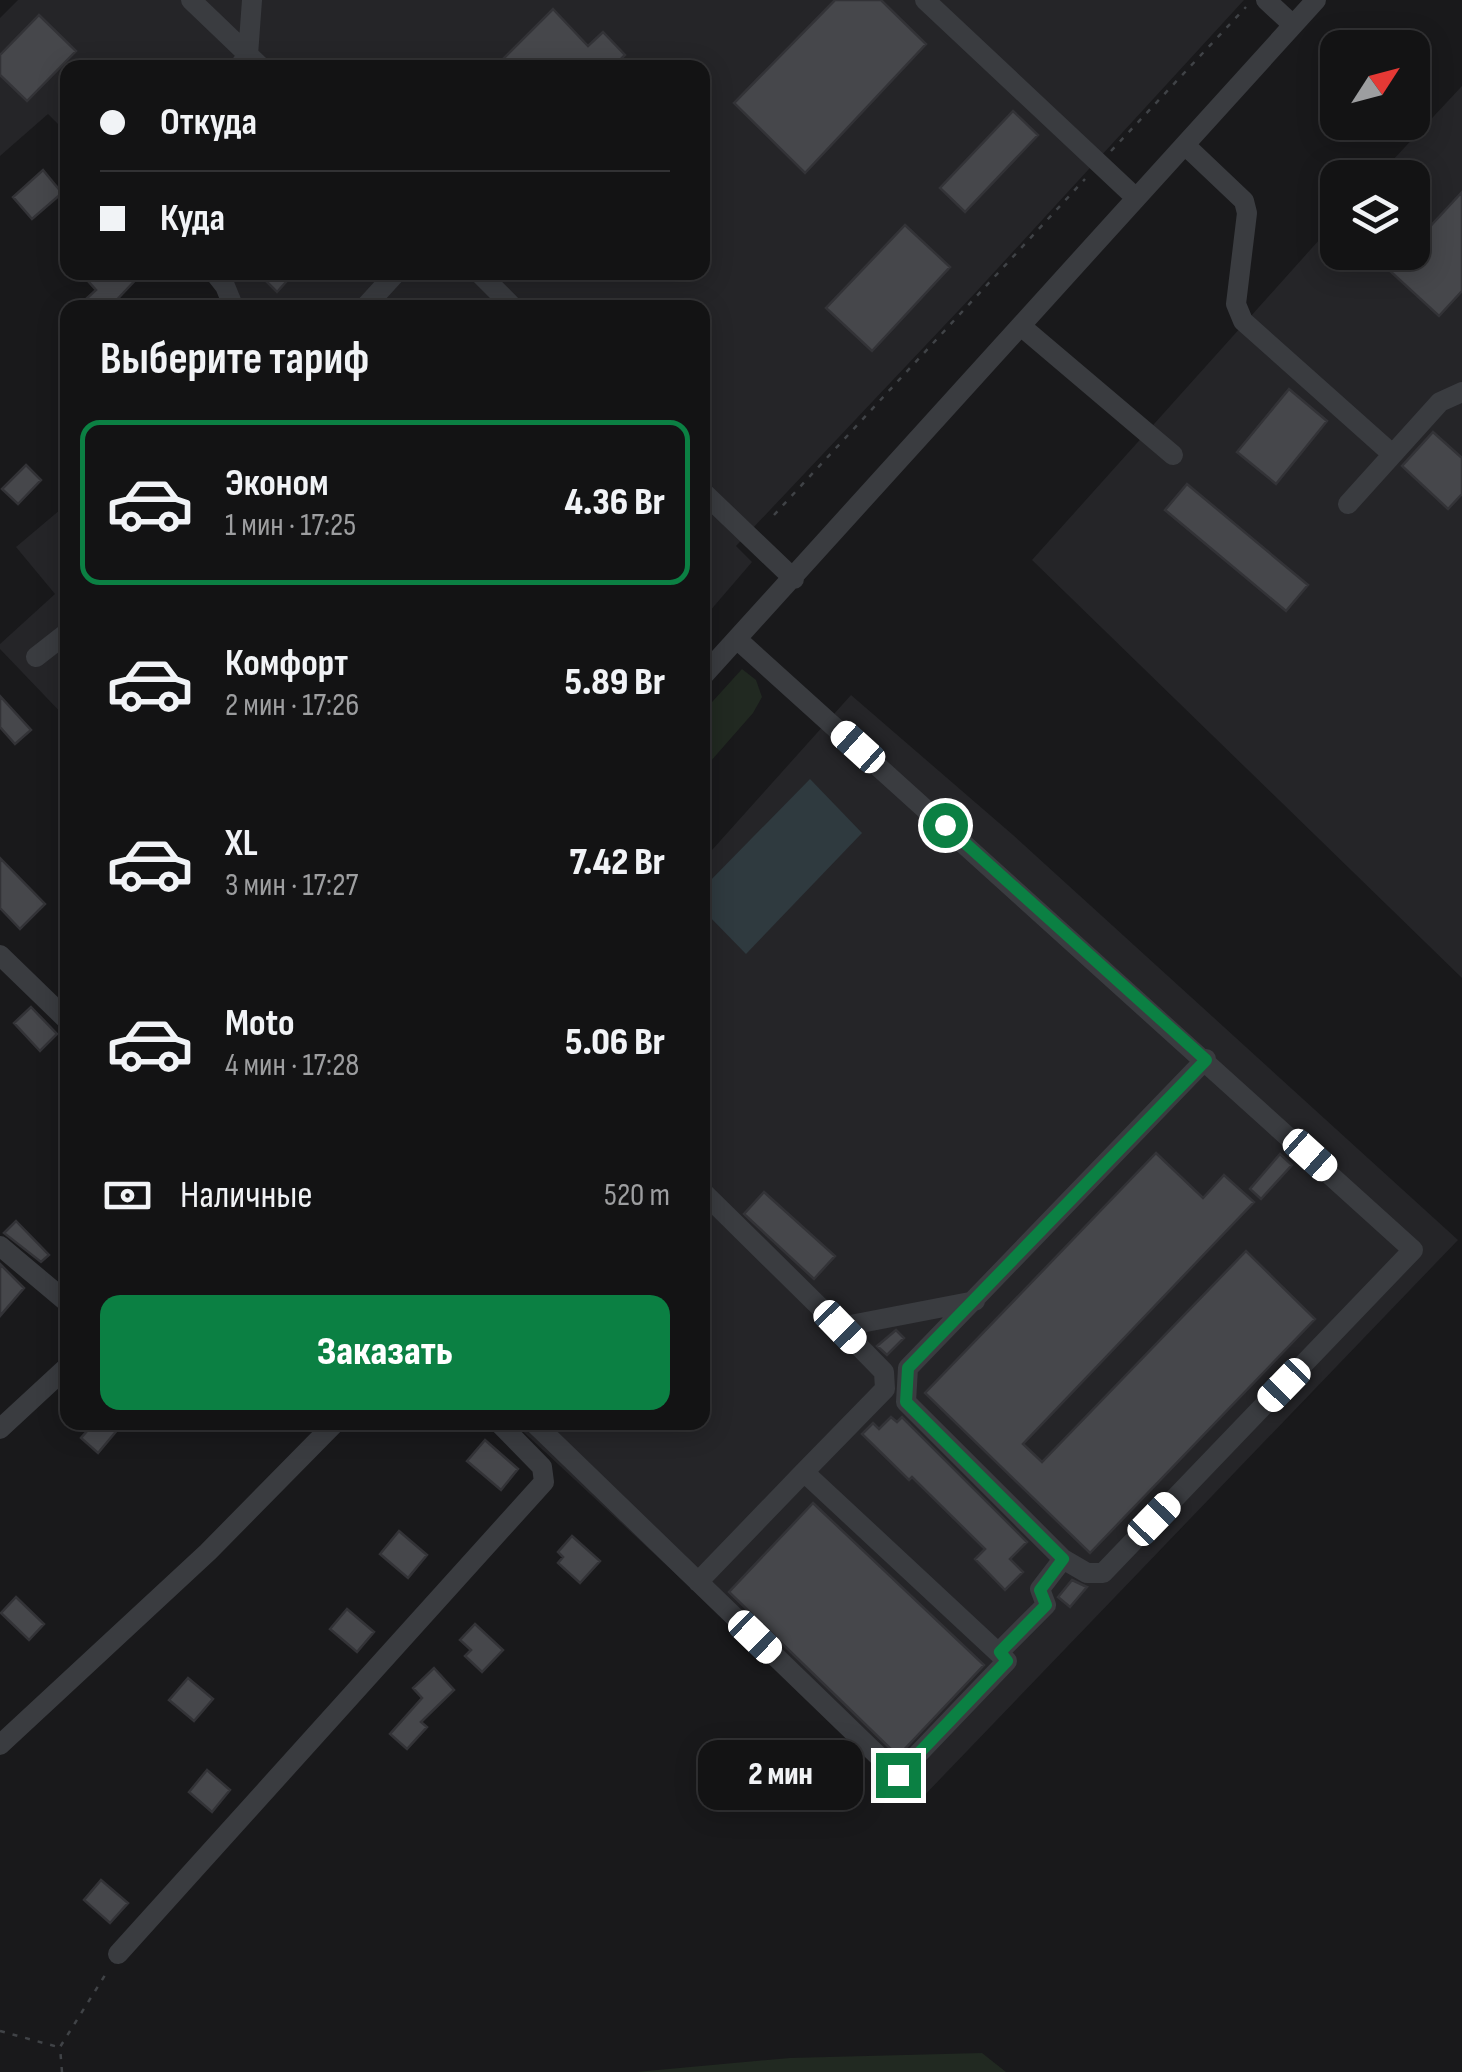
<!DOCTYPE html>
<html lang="ru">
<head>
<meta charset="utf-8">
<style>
	:root { --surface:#131314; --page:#202022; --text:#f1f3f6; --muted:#9d9ea0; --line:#323234; --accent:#0b8043 }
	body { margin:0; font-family:"Sofia Sans Condensed",sans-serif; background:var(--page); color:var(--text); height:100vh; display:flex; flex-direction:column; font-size:38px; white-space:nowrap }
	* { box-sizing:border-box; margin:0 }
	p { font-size:32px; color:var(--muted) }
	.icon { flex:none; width:55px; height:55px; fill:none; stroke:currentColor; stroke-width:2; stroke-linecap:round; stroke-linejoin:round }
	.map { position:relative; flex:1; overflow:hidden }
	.details { position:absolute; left:60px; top:300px; width:650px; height:1130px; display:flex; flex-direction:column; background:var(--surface); border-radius:20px; box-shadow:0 5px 25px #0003,0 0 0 2px var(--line) }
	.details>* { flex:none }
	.hud { position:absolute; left:60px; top:60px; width:650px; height:220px; border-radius:20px; box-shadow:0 5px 25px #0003,0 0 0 2px var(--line); display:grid; align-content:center; height:220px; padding:0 40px; background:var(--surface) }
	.needle { width:65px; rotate:54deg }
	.tools { position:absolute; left:1320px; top:30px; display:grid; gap:20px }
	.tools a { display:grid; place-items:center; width:110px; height:110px; border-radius:20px; background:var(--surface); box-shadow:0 5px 25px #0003,0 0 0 2px var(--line); font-size:50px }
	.end { position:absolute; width:45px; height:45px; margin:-22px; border:12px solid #0b8043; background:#fff; box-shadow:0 0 0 5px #fff }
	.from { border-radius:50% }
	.bubble { position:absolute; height:70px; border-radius:20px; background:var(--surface); box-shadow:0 5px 25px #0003,0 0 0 2px var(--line); font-size:32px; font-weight:800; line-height:70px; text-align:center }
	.car { position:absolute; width:30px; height:60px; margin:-30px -15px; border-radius:12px; box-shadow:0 0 8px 2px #0007; background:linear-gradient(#fff 24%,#345 0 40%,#fff 0 76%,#345 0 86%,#fff 0) }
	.hud b { display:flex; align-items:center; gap:35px; height:95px; font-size:38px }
	.hud b+b { border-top:2px solid var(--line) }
	.hud i { width:25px; height:25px; background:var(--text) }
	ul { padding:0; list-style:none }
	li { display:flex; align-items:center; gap:30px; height:165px; margin:0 20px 15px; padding:0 20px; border:5px solid transparent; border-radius:20px }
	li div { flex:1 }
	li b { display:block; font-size:38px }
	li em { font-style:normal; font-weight:800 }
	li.current { border-color:var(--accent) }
	li>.icon { width:90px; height:90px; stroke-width:1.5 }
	h2 { padding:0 40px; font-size:45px; line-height:120px }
	.pay { display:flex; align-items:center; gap:25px; height:110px; padding:0 40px; font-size:38px }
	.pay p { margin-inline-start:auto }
	.cta { display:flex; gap:20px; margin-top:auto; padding:20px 40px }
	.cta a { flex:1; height:115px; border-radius:20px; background:var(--accent); color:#fff; font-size:40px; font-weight:800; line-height:115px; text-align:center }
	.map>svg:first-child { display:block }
</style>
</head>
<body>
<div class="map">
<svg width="1462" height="2072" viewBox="0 0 1462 2072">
	<rect width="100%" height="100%" fill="#19191b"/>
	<path fill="#252528" d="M 18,0 L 1244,0 L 976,292 L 736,546 L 752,562 L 703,619 L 702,308 L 227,307 L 225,297 L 203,273 L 702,272 L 702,68 L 68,68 L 67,133 L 48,114 L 0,156 L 0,18 Z
		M 1462,86 L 1462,978 L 1032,560 L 1337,220 L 1338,252 L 1412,252 L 1412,178 L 1377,177 Z
		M 67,504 L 67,719 L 0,649 L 0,644 L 55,594 L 16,547 Z
		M 851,695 L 1013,835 L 1458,1240 L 919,1801 L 514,1423 L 702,1422 L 703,860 Z"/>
	<path fill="#212921" d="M 742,669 L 756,680 L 762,697 L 753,713 L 703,770 L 703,712 Z
		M 982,2053 L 1006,2072 L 636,2072 L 790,2058 Z"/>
	<path fill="#2f3a3f" d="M 810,779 L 862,833 L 746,954 L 703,910 L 703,888 Z"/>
	<path fill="#46474b" stroke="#333337" stroke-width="2.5" d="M 835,0 L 881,0 L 926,44 L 805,173 L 734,103 Z
		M 553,9 L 588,46 L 603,32 L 625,55 L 612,68 L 494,68 Z
		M 39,15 L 76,51 L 27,101 L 0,75 L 0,55 Z
		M 1013,111 L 1038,135 L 965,212 L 940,188 Z
		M 43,170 L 62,193 L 32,219 L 13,197 Z
		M 1462,192 L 1462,291 L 1439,316 L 1390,271 L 1406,252 L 1412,252 L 1412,246 Z
		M 905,225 L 950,267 L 872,351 L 826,308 Z
		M 97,272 L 143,272 L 109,308 L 95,308 L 86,299 L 96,290 L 88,281 Z
		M 273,272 L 295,272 L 277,292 L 266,281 Z
		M 1289,389 L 1327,421 L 1276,484 L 1237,452 Z
		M 1433,432 L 1462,458 L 1462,494 L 1448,509 L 1402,466 Z
		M 26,465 L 41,480 L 18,504 L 2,489 Z
		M 1187,484 L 1308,585 L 1286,611 L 1165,510 Z
		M 0,696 L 31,730 L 15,744 L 0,727 Z
		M 0,858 L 45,904 L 20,929 L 0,908 Z
		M 31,1007 L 57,1034 L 40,1051 L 14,1023 Z
		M 1156,1153 L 1203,1198 L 1224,1175 L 1254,1202 L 1023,1444 L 1042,1462 L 1246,1251 L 1315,1319 L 1090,1553 L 925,1393 Z
		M 1280,1154 L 1292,1165 L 1261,1199 L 1250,1189 Z
		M 764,1192 L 835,1256 L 814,1279 L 744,1214 Z
		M 16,1221 L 49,1255 L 41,1262 L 4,1233 Z
		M 0,1264 L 24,1288 L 0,1316 Z
		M 896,1330 L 904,1338 L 887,1355 L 877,1346 Z
		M 891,1417 L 897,1422 L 902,1417 L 1027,1542 L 1010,1559 L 1023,1572 L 1005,1590 L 975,1559 L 985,1549 L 912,1477 L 909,1480 L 862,1434 L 873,1423 L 879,1429 Z
		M 95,1422 L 124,1422 L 98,1453 L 81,1438 Z
		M 485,1440 L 518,1469 L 501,1490 L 467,1461 Z
		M 813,1503 L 984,1665 L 898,1756 L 729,1592 Z
		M 399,1531 L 427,1555 L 408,1578 L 380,1554 Z
		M 572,1536 L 600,1561 L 580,1583 L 558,1563 L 563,1557 L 558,1552 Z
		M 1072,1580 L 1087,1587 L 1070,1607 L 1058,1597 Z
		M 16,1597 L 44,1624 L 29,1640 L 1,1613 Z
		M 347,1609 L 374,1632 L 357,1652 L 330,1629 Z
		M 475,1624 L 503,1650 L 482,1672 L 465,1656 L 471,1650 L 460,1640 Z
		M 434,1668 L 454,1690 L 421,1722 L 427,1727 L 407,1749 L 390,1734 L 422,1698 L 413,1688 Z
		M 188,1678 L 213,1699 L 194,1721 L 169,1700 Z
		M 207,1770 L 230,1790 L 212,1812 L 189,1792 Z
		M 101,1880 L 128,1903 L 110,1923 L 84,1900 Z"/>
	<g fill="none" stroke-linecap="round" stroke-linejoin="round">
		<path stroke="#404347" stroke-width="2.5" stroke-dasharray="5 8" stroke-linecap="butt" d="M 1111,151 L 1246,7
			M 774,515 L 1085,179
			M 0,2031 L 58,2047
			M 62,2072 L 60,2047 L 107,1972"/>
		<path stroke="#3a3c40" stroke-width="20" d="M 191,0 L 262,68
			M 925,0 L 1136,198
			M 1266,0 L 1293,25
			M 238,68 L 248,55 L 252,0
			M 1185,145 L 1244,201 L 1247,213 L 1236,304 L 1243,321 L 1391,453
			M 214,272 L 225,286 L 234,308
			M 478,272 L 514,308
			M 364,308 L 397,272
			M 1022,327 L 1173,455
			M 702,491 L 794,579
			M 1348,504 L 1440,402 L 1462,392
			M 738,640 L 1413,1250 L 1103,1573 L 1087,1573 L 1063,1559 L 906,1402 L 908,1368 L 1206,1059
			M 36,657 L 68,632
			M 702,677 L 1316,0
			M 0,955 L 68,1021
			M 702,1191 L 840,1327 L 975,1301
			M 0,1246 L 68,1303
			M 533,1422 L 898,1775 L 1007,1661 L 804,1472 L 698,1582
			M 0,1429 L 68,1366
			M 804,1472 L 885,1389 L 884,1372 L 840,1327
			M 999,1652 L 1046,1605 L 1040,1589 L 1063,1559
			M 0,1745 L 208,1552 L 336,1422
			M 118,1954 L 544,1482 L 542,1467 L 498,1422"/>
	</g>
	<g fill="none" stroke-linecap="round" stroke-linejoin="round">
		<path stroke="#0b8043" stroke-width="12" d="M 898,1775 L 1007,1661 L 1000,1652 L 1046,1605 L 1040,1590 L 1063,1559 L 906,1402 L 908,1368 L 1206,1060 L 945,825"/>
	</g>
</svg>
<div class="tools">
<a><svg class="needle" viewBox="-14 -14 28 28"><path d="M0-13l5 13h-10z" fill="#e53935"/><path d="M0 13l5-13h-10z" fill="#9d9ea0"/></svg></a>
<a><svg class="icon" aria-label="layers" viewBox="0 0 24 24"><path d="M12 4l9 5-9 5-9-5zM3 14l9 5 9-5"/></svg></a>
</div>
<i class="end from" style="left:945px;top:825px"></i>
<i class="end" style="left:898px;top:1775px"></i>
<div class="bubble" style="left:698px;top:1740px;width:165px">2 мин</div>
<i class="car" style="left:858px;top:747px;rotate:312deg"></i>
<i class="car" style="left:1310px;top:1155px;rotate:132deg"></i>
<i class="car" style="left:840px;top:1327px;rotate:136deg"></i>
<i class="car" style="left:1284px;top:1385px;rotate:224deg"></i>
<i class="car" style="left:1154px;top:1519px;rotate:44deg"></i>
<i class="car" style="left:755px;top:1637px;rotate:134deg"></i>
<div class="hud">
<b><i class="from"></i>Откуда</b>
<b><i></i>Куда</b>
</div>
<section class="details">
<h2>Выберите тариф</h2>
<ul>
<li class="current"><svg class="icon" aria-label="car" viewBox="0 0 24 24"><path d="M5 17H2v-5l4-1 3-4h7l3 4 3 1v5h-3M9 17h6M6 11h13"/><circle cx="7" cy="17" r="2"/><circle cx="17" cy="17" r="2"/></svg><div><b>Эконом</b><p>1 мин · 17:25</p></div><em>4.36 Br</em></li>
<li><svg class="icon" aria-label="car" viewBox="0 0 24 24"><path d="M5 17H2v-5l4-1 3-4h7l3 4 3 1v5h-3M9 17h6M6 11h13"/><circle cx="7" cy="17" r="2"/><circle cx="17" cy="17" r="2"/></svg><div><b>Комфорт</b><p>2 мин · 17:26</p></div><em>5.89 Br</em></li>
<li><svg class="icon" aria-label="car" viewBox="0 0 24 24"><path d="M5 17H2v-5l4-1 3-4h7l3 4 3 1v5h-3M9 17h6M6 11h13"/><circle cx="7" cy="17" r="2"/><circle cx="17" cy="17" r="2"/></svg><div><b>XL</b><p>3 мин · 17:27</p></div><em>7.42 Br</em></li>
<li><svg class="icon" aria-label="car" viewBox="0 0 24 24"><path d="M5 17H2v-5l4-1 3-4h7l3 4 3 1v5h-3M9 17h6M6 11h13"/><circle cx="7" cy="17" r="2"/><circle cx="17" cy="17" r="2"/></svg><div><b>Moto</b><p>4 мин · 17:28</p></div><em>5.06 Br</em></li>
</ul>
<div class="pay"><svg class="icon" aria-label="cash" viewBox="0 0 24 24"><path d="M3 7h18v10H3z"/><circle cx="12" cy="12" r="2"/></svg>Наличные<p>520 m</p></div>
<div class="cta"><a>Заказать</a></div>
</section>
</div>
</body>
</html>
